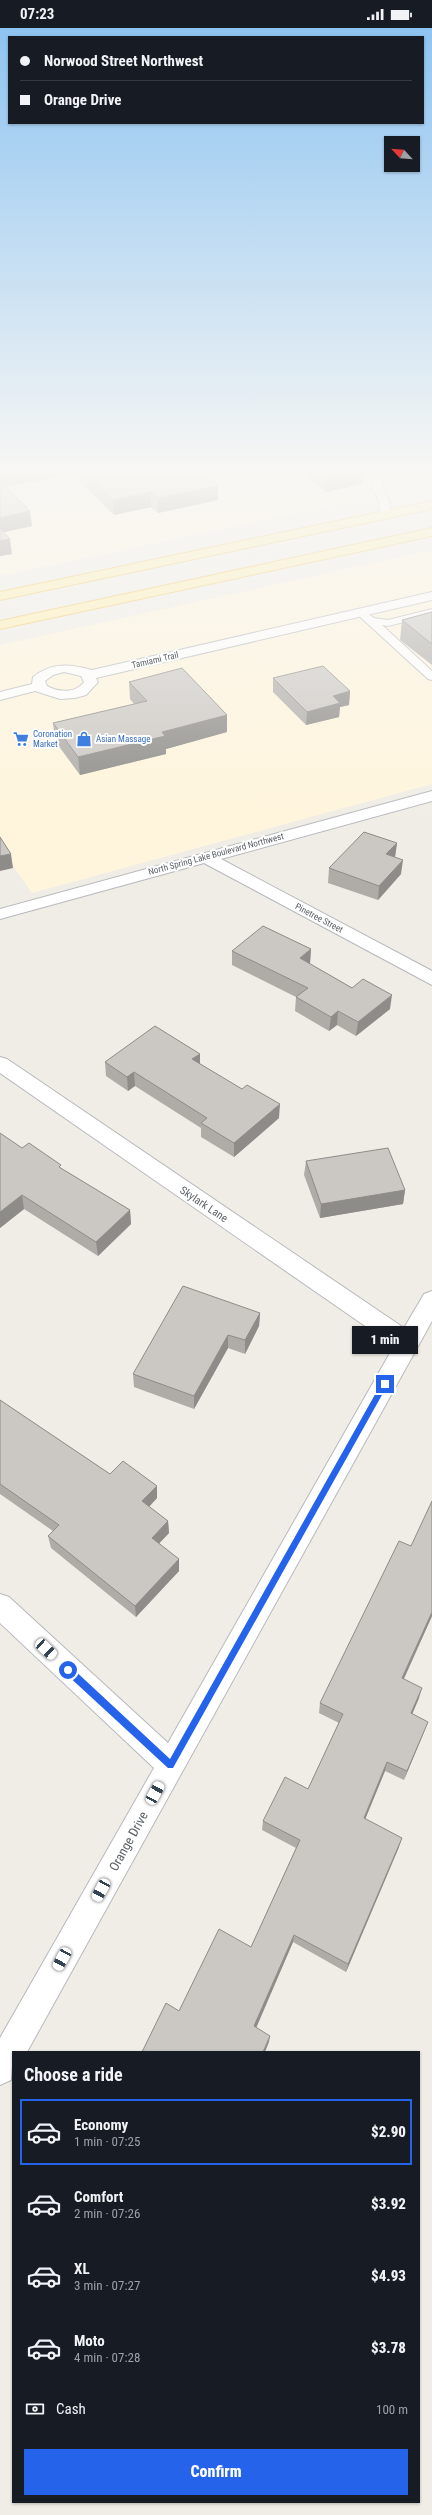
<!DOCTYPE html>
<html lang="en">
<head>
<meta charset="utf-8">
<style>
	:root { --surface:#171b24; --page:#20242c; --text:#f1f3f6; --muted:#9ea1a6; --line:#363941; --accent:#2563eb }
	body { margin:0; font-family:"Roboto Condensed",sans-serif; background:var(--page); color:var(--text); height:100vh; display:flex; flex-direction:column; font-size:15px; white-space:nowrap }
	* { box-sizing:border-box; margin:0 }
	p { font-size:13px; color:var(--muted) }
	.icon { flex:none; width:22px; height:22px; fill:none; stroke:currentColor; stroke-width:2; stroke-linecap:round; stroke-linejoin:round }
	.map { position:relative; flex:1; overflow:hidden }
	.details { position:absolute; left:12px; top:2023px; width:408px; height:452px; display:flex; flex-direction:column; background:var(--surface); border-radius:0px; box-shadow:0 1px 3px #0004 }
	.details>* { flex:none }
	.top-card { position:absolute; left:8px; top:8px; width:416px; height:88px; border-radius:0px; box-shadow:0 1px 3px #0004; display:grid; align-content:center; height:88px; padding:0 12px; background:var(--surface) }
	.needle { width:26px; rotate:296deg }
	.buttons { position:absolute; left:384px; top:108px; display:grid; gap:8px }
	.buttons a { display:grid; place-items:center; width:36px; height:36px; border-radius:0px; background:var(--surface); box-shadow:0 1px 3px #0004; font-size:20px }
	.end { position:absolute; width:18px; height:18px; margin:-9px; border:5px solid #2563eb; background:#fff; box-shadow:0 0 0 2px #fff }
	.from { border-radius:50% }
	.bubble { position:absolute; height:28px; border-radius:0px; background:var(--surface); box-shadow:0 1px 3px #0004; font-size:13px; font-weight:800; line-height:28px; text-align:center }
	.car { position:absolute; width:12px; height:24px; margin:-12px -6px; border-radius:5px; box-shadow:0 0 3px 1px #0007; background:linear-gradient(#fff 24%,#345 0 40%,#fff 0 76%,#345 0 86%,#fff 0) }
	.top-card b { display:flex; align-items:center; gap:14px; height:38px; font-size:15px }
	.top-card b+b { border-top:1px solid var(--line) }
	.top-card i { width:10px; height:10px; background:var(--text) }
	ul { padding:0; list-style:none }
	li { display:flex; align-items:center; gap:12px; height:66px; margin:0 8px 6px; padding:0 4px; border:2px solid transparent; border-radius:0px }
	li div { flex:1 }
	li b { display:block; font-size:15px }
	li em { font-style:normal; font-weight:800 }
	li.selected { border-color:var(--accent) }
	li>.icon { width:36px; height:36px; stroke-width:1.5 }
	h2 { padding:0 12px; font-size:18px; line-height:48px }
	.pay { display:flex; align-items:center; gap:10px; height:44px; padding:0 12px; font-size:15px }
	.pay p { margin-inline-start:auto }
	.action { display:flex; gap:8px; margin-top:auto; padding:8px 12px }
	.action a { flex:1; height:46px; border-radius:0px; background:var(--accent); color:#fff; font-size:16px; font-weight:800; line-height:46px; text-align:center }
	.status { display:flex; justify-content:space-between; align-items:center; height:28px; padding:0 20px; background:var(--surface); direction:ltr }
	.status svg { height:11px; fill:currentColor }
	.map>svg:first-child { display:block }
</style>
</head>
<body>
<div class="status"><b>07:23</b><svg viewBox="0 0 49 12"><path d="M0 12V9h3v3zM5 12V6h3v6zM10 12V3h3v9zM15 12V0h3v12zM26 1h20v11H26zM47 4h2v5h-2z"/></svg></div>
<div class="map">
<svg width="432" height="2487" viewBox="0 0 432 2487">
	<rect width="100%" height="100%" fill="#f0ede6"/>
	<path fill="#fff5dc" d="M 184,445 L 432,445 L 432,457 L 0,548 L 0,481 Z
		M 432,522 L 432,756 L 32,865 L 0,819 L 0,617 Z"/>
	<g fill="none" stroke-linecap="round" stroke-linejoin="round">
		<defs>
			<path id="service" d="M 394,445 L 411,445 L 383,453 L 382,460 L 389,473 L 390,487 L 385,490 L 380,487 L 379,473 L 372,460 L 376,449 Z
				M 361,581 L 374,590 L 388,592 L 432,581 L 432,587 L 388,598 L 382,597 L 432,643 L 432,652 L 428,651 L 357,586 L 356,584 Z"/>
			<path id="minor" d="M 432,564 L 432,572 L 96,650 L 98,654 L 86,667 L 75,670 L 60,671 L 35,663 L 0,672 L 0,664 L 32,656 L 33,649 C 52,634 70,636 92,642 ZM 64,644 L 81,648 L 84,654 C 75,666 58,664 47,658 L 45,653 L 53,647 Z
				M 432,763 L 432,773 L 221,831 L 432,943 L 432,957 L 204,835 L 0,891 L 0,881 Z
				M 0,1029 L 7,1031 L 404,1300 L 424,1266 L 432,1263 L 432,1293 L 27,2024 L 13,2024 L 11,2052 L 0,2057 L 0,2010 L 154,1740 L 0,1595 L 0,1566 L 9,1569 L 168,1715 L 394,1318 L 0,1045 Z"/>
			<path id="primary" d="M 432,473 L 432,481 L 0,572 L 0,564 Z
				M 432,500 L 432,508 L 0,601 L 0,593 Z"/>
		</defs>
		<use href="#service" stroke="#b6b9bd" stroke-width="2"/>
		<use href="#minor" stroke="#b6b9bd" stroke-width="2"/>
		<use href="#primary" stroke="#f5c45a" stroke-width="2"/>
		<use href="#service" fill="#fff" fill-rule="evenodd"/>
		<use href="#minor" fill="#fff" fill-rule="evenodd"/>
		<use href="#primary" fill="#ffefac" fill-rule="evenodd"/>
	</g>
	<path fill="#afaca8" d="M 0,445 L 203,445 L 218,472 L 158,485 L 151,479 L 114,487 L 72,446 L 6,458 L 32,498 L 4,504 L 12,526 L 0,528 Z
		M 303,445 L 363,445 L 362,456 L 326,464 Z
		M 432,584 L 432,637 L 400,612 L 402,592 Z
		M 273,650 L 350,663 L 349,677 L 340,679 L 339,689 L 306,697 L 273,664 Z
		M 129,654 L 227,687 L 227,704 L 166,721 L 166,726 L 80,747 L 55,713 L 53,695 L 134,676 L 130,671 Z
		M 397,815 L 395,829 L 401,846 L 378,872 L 328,855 L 329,840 Z
		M 311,921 L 310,935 L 310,936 L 390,981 L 356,1008 L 337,997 L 329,1003 L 295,983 L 296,969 L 232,937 L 232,923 Z
		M 105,1034 L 200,1036 L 279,1090 L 234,1129 L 201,1109 L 201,1100 L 135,1058 L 128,1063 L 106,1048 Z
		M 22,1120 L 62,1141 L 130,1182 L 131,1196 L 98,1228 L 24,1181 L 0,1200 Z
		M 306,1133 L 405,1162 L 403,1176 L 320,1190 L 304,1147 Z
		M 260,1285 L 259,1298 L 245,1326 L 228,1320 L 194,1381 L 134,1359 L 133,1346 Z
		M 0,1372 L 110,1446 L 157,1470 L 149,1479 L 168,1493 L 169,1505 L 159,1515 L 179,1543 L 136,1589 L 51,1520 L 48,1508 L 53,1503 L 0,1466 Z
		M 432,1588 L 404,1651 L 419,1670 L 412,1686 L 424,1704 L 404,1752 L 385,1743 L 365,1791 L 399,1819 L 346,1944 L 293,1914 L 256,1999 L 269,2014 L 179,1983 L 251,1919 L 296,1820 L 262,1802 L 263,1793 L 308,1761 L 339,1695 L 319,1685 L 320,1675 Z"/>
	<path fill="#8e8c88" d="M 0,445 L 72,445 L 72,446 L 0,460 Z
		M 335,445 L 363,445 L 362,456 L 326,464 L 327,447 Z
		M 218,458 L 218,472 L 158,485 L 158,470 Z
		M 151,464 L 151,479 L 114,487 L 113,472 Z
		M 30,483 L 32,498 L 0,505 L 0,490 Z
		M 10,511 L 12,526 L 0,528 L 0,513 Z
		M 350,663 L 349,677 L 340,679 L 339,689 L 306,697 L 307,684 L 333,668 Z
		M 227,687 L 227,704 L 166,721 L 166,726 L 80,747 L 78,729 L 162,704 Z
		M 397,815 L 395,829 L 386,826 Z
		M 11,826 L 13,840 L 0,843 L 0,828 Z
		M 403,832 L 401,846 L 378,872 L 379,858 Z
		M 311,921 L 310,935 L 299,945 L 300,930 Z
		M 392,967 L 390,981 L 356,1008 L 358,994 Z
		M 338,983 L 337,997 L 329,1003 L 331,989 Z
		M 200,1026 L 200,1040 L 192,1031 Z
		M 134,1044 L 135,1058 L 128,1063 L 127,1049 Z
		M 280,1076 L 279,1090 L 234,1129 L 234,1115 Z
		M 405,1162 L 403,1176 L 320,1190 L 321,1176 Z
		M 22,1167 L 24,1181 L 0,1200 L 0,1184 Z
		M 130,1182 L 131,1196 L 98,1228 L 96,1214 Z
		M 260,1285 L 259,1298 L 245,1326 L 245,1312 Z
		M 228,1307 L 228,1320 L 194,1381 L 194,1368 Z
		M 157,1458 L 157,1470 L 143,1485 L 142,1473 Z
		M 168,1493 L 169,1505 L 153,1522 L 152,1510 Z
		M 179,1531 L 179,1543 L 136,1589 L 135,1578 Z
		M 432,1584 L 432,1588 L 399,1661 L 402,1650 Z
		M 422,1660 L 419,1670 L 408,1696 L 411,1685 Z
		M 428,1694 L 424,1704 L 404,1752 L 407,1743 Z
		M 387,1734 L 385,1743 L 362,1799 L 364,1790 Z
		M 402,1810 L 399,1819 L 346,1944 L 348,1936 Z
		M 294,1907 L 293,1914 L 254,2005 L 254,1998 Z
		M 270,2008 L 269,2014 L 265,2024 L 263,2024 Z"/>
	<path fill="#cbc8c3" stroke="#8e8c88" d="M 84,445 L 203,445 L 218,458 L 158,470 L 151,464 L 113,472 Z
		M 325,445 L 335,445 L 327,447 Z
		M 0,453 L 30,483 L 0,490 Z
		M 0,500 L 10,511 L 0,513 Z
		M 432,584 L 432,616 L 402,592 Z
		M 323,638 L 350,663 L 333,668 L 340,675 L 307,684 L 273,650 Z
		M 182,640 L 227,687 L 162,704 L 165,708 L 78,729 L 53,695 L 147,673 L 129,654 Z
		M 364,804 L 397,815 L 386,826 L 403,832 L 379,858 L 329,840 Z
		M 0,809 L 11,826 L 0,828 Z
		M 263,898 L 311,921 L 300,930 L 352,960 L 363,951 L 392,967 L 358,994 L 338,983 L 331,989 L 296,969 L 308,960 L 232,923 Z
		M 155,998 L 200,1026 L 192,1031 L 242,1061 L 247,1057 L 280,1076 L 234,1115 L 201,1095 L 207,1090 L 134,1044 L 127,1049 L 105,1034 Z
		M 0,1105 L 22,1120 L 29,1115 L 61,1137 L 59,1139 L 130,1182 L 96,1214 L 22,1167 L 0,1184 Z
		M 388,1120 L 405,1162 L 321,1176 L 306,1133 Z
		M 183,1258 L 260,1285 L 245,1312 L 228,1307 L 194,1368 L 133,1346 Z
		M 0,1372 L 110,1446 L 123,1433 L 157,1458 L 142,1473 L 168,1493 L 152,1510 L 179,1531 L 135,1578 L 48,1508 L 59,1497 L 0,1456 Z
		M 432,1473 L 432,1584 L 402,1650 L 422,1660 L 411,1685 L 428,1694 L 407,1743 L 387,1734 L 364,1790 L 402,1810 L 348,1936 L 294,1907 L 254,1998 L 270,2008 L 263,2024 L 142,2024 L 166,1975 L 179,1983 L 219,1901 L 251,1919 L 300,1812 L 263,1793 L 285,1749 L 308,1761 L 343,1686 L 320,1675 L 399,1513 L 411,1518 Z"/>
	<linearGradient id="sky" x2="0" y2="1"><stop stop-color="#8ec4f1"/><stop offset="0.56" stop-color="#f8f7f4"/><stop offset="1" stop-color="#f8f7f4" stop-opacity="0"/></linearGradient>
	<rect width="432" height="793" fill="url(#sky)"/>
	<path fill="#2563eb" d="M 382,1354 L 387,1354 L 387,1358 L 173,1740 L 168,1740 L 65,1645 L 65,1639 L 71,1639 L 170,1731 Z"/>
	<defs>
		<symbol id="supermarket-bare" viewBox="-9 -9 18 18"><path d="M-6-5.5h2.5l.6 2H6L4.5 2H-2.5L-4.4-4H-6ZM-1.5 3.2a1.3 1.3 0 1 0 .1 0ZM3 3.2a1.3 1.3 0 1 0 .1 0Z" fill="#3f7fe0" stroke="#fff" stroke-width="2.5" paint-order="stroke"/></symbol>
		<symbol id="shop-bare" viewBox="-9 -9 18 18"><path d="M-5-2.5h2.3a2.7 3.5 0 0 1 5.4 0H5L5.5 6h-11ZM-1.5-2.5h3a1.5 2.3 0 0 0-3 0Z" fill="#3f7fe0" stroke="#fff" stroke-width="2.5" paint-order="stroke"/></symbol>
	</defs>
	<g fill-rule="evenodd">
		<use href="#supermarket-bare" x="10" y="700" width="22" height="22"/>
		<use href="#shop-bare" x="73" y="700" width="22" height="22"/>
	</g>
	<g text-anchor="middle" stroke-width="4" stroke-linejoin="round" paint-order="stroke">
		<g font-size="9" fill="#5d6267" stroke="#fff">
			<text transform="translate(155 632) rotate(-13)" y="3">Tamiami Trail</text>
			<text transform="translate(216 826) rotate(-15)" y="3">North Spring Lake Boulevard Northwest</text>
			<text transform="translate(319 890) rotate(28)" y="3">Pinetree Street</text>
		</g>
		<g font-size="9" fill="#366cbe" stroke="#fff" text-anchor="start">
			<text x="33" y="709">Coronation<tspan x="33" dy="10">Market</tspan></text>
			<text x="96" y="714">Asian Massage</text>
		</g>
		<g font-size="11" fill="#5d6267" stroke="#fff">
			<text transform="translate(204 1176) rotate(34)" y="4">Skylark Lane</text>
		</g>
		<g font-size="13" fill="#5d6267" stroke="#fff">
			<text transform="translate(128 1813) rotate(-61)" y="5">Orange Drive</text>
		</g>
	</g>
</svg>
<div class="buttons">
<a><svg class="needle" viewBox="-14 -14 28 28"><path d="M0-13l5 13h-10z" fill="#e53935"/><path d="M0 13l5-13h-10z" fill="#9ea1a6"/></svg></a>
</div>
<i class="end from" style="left:68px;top:1642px"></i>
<i class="end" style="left:385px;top:1356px"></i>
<div class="bubble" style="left:352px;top:1298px;width:66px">1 min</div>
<i class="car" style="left:46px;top:1621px;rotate:133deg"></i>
<i class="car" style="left:155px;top:1765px;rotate:29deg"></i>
<i class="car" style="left:101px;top:1862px;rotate:209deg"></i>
<i class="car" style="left:62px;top:1931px;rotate:209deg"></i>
<div class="top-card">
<b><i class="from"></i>Norwood Street Northwest</b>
<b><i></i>Orange Drive</b>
</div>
<section class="details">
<h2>Choose a ride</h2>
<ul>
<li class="selected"><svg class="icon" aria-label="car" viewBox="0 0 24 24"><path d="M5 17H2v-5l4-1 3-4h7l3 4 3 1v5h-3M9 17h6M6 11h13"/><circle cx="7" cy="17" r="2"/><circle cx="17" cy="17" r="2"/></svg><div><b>Economy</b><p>1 min · 07:25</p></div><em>$2.90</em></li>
<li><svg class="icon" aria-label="car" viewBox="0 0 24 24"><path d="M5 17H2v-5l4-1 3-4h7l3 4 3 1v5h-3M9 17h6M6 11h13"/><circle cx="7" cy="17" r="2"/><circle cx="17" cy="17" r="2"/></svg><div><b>Comfort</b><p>2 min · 07:26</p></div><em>$3.92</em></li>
<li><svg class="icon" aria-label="car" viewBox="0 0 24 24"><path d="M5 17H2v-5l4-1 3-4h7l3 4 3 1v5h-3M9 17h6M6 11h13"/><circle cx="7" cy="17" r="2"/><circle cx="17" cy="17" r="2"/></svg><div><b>XL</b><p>3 min · 07:27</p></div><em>$4.93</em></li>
<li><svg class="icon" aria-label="car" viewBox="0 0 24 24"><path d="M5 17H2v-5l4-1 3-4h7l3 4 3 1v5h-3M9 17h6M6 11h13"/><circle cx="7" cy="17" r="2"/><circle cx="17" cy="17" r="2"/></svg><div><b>Moto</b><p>4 min · 07:28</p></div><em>$3.78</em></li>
</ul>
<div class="pay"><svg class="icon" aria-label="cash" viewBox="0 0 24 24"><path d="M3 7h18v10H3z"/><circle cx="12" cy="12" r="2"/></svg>Cash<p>100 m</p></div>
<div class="action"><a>Confirm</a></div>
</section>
</div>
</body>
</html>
